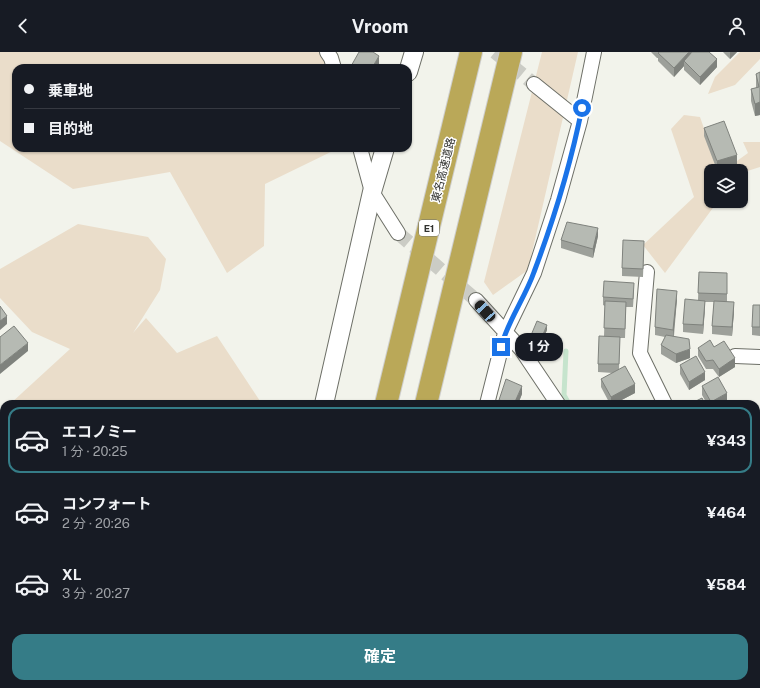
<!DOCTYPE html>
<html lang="ja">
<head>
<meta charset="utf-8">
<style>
	:root { --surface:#171b24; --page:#242831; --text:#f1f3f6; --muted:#9ea1a6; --line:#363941; --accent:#357c87 }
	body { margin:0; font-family:"Public Sans","Noto Sans JP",sans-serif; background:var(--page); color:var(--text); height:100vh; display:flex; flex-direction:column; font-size:15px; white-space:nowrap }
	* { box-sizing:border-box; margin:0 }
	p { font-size:13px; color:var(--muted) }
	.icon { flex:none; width:22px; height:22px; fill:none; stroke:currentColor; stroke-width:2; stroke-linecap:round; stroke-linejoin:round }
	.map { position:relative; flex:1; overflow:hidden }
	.drawer { position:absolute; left:0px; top:348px; width:760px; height:288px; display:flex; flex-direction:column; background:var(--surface); border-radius:12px 12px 0 0; box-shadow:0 1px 3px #0004 }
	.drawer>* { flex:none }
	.guide { position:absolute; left:12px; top:12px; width:400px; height:88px; border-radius:12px; box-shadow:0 1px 3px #0004; display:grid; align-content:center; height:88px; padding:0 12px; background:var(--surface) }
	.buttons { position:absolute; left:704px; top:112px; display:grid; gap:8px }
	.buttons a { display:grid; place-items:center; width:44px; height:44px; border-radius:8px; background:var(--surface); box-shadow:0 1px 3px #0004; font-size:20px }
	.end { position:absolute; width:18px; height:18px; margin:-9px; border:5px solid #1a73e8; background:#fff; box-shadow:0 0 0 2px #fff }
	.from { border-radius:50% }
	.bubble { position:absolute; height:28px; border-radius:12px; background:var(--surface); box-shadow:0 1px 3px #0004; font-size:13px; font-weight:700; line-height:28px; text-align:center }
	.car { position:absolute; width:12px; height:24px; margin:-12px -6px; border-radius:5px; box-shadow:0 0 3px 1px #0007; background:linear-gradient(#222 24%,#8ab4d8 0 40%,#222 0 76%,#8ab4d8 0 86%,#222 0) }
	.guide b { display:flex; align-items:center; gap:14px; height:38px; font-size:15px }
	.guide b+b { border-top:1px solid var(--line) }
	.guide i { width:10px; height:10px; background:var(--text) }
	ul { padding:7px 0 0; list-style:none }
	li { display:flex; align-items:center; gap:12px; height:66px; margin:0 8px 6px; padding:0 4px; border:2px solid transparent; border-radius:12px }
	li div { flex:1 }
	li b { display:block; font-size:15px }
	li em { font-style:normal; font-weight:700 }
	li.selected { border-color:var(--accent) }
	li>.icon { width:36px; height:36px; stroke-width:1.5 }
	.action { display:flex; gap:8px; margin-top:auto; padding:8px 12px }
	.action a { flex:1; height:46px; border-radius:12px; background:var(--accent); color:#fff; font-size:16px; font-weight:700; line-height:46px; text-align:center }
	header { display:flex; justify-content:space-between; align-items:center; height:52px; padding:0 12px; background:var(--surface); font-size:18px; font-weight:700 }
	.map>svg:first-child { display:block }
</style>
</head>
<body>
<header><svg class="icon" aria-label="back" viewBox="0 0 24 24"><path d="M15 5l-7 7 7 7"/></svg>Vroom<svg class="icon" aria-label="person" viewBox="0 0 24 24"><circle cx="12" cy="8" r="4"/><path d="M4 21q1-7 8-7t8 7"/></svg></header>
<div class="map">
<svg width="760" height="636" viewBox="0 0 760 636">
	<rect width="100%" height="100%" fill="#f2f3eb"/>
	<path fill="#eaddca" d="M 0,0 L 325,0 L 331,16 L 16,16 L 16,96 L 339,96 L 265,132 L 264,194 L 227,221 L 170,120 L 73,137 L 0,89 Z
		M 542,0 L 578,0 L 528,218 L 493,243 L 484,230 Z
		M 740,0 L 760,0 L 760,7 L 735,33 L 708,42 L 715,25 Z
		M 684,63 L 700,65 L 719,119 L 711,119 L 711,149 L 718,149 L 665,221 L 643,193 L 694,145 L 671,77 Z
		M 743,90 L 760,90 L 760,115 L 741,121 L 741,119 L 723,119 L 748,101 Z
		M 78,172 L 148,185 L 166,207 L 160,238 L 133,281 L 146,266 L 177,301 L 217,284 L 262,352 L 10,352 L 70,297 L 32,280 L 0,246 L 0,217 Z
		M 4,360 L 4,562 L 0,556 L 0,365 Z
		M 4,606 L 4,632 L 144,632 L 145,636 L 0,636 L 0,607 Z"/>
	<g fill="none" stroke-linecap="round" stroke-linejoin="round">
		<path stroke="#c6e4cd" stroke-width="5" d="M 566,299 L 564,343 L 569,352
			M 756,447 L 760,449"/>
		<path stroke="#cbccc5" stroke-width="14" stroke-dasharray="14 7" stroke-linecap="butt" d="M 495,0 L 534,32
			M 398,181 L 476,248"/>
		<defs>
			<path id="minor" d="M 327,0 L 331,6 L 334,16
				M 534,32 L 580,69
				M 360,96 L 372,140 L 398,181
				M 647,220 L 640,301 L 665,352
				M 476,248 L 521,297 L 558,352
				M 735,304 L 760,305
				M 487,352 L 505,281 L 534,221 L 558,148 L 580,69 L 594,0
				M 0,384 L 4,386
				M 756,497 L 760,502
				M 415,636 L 416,632"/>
			<path id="tertiary" d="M 408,20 L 414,0
				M 324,352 L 372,140 L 385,96
				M 756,380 L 760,378
				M 616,632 L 617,636
				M 642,632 L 643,636
				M 269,636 L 269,632
				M 288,636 L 295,632"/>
			<path id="motorway" d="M 386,352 L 471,0
				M 426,352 L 511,0
				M 320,636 L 321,632
				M 359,636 L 360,632"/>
		</defs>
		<use href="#minor" stroke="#6d6f67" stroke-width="16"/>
		<use href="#tertiary" stroke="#6d6f67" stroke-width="20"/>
		<use href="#motorway" stroke="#cececd" stroke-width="24"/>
		<use href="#minor" stroke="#fff" stroke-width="14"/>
		<use href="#tertiary" stroke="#fff" stroke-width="18"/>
		<use href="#motorway" stroke="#baa858" stroke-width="22"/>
	</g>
	<path fill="#9da09a" d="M 651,0 L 691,0 L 691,2 L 717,15 L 700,33 L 684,18 L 684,14 L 674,25 L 658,9 L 658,6 L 657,6 Z
		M 723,0 L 737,0 L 730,7 Z
		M 760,20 L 760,63 L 755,64 L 751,49 L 751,37 L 756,36 L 756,22 Z
		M 704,76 L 737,112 L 717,118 L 704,84 Z
		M 598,184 L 593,206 L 561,196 L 561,188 Z
		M 644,198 L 643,225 L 622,224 L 622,216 Z
		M 699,220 L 727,229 L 727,250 L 734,259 L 732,284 L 712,282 L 712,274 L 714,250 L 705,250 L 703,282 L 683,280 L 683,272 L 698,248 Z
		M 634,239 L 633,255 L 626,255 L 625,286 L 620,286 L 619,317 L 635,341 L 614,352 L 610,352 L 601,335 L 601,327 L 613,321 L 598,320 L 598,312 L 604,284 L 605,254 L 603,253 L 603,245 Z
		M 677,247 L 674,284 L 690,306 L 676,311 L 661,302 L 661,293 L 665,285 L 655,283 L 655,275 Z
		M 760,253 L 760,284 L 752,283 L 752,275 Z
		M 547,278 L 539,296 L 529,292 L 529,288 Z
		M 714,295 L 735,315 L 719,325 L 713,317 L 706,317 L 698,304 L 698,296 Z
		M 680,313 L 705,328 L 689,338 L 680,322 Z
		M 702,334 L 727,349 L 722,352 L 707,352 L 702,343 Z
		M 522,342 L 518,352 L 499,352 L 499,348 Z
		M 184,632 L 215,632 L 209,636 L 186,636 Z
		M 670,632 L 756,632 L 760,636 L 672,636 Z"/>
	<path fill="#7f827d" d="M 689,0 L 691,0 L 691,7 L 684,9 L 684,14 L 674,25 L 674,16 Z
		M 730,0 L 737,0 L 730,7 Z
		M 379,4 L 379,12 L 377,16 L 372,16 Z
		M 717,7 L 717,15 L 700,33 L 700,25 Z
		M 760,50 L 760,63 L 755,64 L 755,52 Z
		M 737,103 L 737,112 L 717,118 L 717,109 Z
		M 598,176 L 598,184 L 593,206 L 593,197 Z
		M 677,239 L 677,247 L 673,287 L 673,278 Z
		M 705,249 L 705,257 L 703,282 L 703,273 Z
		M 734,250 L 734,259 L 732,284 L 732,275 Z
		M 7,264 L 7,272 L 0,278 L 0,269 Z
		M 547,273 L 547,278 L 539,296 L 539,292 Z
		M 28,291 L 28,299 L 0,322 L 0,313 Z
		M 690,297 L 690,306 L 676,311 L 676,302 Z
		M 735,306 L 735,315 L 719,325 L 719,317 Z
		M 705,320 L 705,328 L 689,338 L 689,330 Z
		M 635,332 L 635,341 L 614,352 L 611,352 L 611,345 Z
		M 522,334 L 522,342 L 518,352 L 514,352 Z
		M 727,341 L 727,349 L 722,352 L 711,352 L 711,350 Z
		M 196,632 L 215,632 L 209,636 L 192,636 L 192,634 Z"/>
	<path fill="#b6bab3" stroke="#7f827d" d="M 359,0 L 373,0 L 379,4 L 372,16 L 350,16 Z
		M 659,0 L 689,0 L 674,16 L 658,1 Z
		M 692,0 L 709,0 L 717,7 L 700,25 L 684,9 Z
		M 760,20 L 760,50 L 755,52 L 751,37 L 759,35 L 756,22 Z
		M 724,69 L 737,103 L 717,109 L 704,76 Z
		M 567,170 L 598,176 L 593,197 L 561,188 Z
		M 623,188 L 644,189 L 643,217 L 622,216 Z
		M 699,220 L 727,221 L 727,242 L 698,241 Z
		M 604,229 L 634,231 L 633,247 L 603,245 Z
		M 657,237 L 677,239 L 673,278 L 655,275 Z
		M 685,247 L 705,249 L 703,273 L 683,272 Z
		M 605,249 L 626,250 L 625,277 L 604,276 Z
		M 714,249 L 734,250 L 732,275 L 712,274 Z
		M 753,253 L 760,253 L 760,275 L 752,275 Z
		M 0,254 L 7,264 L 0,269 Z
		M 537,269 L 547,273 L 539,292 L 529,288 Z
		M 14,274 L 28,291 L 0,313 L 0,285 Z
		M 666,283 L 689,287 L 690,297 L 676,302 L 661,293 Z
		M 599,284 L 620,285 L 619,312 L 598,312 Z
		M 710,288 L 714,295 L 724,289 L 735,306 L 719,317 L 713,308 L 706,309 L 698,296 Z
		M 696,304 L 705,320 L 689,330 L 680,313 Z
		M 625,314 L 635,332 L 611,345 L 601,327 Z
		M 718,325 L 727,341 L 711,350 L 702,334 Z
		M 506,327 L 522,334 L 514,352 L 499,348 Z
		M 702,346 L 705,352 L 690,352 Z
		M 760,572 L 760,636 L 678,636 L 677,632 L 756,632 L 756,574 Z
		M 191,632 L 196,632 L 192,634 Z
		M 536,632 L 556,632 L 557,636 L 524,636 Z"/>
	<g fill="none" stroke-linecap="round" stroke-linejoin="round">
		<path stroke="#1a73e8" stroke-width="5" d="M 501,295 C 508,268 525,246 534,220 C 554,167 571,111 582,56"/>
	</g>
	<g text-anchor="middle" stroke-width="3" stroke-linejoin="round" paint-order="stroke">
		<rect fill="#fff" stroke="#6f706d" stroke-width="1" x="419" y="168" width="20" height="16" rx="3"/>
		<g font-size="10" font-weight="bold" fill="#31322f">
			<text x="429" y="180">E1</text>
		</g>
		<g font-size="11" fill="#31322f" stroke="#fff">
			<text transform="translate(443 118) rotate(-76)" y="4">東名高速道路</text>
		</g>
	</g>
</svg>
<div class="buttons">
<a><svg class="icon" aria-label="layers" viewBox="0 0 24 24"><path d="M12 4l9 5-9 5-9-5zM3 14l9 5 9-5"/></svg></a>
</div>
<i class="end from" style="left:582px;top:56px"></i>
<i class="end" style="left:501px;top:295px"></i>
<div class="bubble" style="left:515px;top:281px;width:48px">1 分</div>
<i class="car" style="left:485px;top:259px;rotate:318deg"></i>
<div class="guide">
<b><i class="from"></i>乗車地</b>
<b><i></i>目的地</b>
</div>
<section class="drawer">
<ul>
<li class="selected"><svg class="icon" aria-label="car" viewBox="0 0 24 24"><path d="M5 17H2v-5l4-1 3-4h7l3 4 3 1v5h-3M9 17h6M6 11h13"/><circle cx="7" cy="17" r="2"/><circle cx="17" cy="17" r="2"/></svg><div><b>エコノミー</b><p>1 分 · 20:25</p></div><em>¥343</em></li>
<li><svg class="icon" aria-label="car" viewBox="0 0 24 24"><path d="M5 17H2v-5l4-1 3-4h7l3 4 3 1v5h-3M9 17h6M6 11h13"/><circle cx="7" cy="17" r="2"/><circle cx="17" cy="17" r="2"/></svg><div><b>コンフォート</b><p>2 分 · 20:26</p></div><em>¥464</em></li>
<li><svg class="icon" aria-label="car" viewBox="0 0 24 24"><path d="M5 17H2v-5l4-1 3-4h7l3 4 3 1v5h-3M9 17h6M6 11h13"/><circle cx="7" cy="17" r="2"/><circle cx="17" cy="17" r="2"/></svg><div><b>XL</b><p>3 分 · 20:27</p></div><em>¥584</em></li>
</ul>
<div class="action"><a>確定</a></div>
</section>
</div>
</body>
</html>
